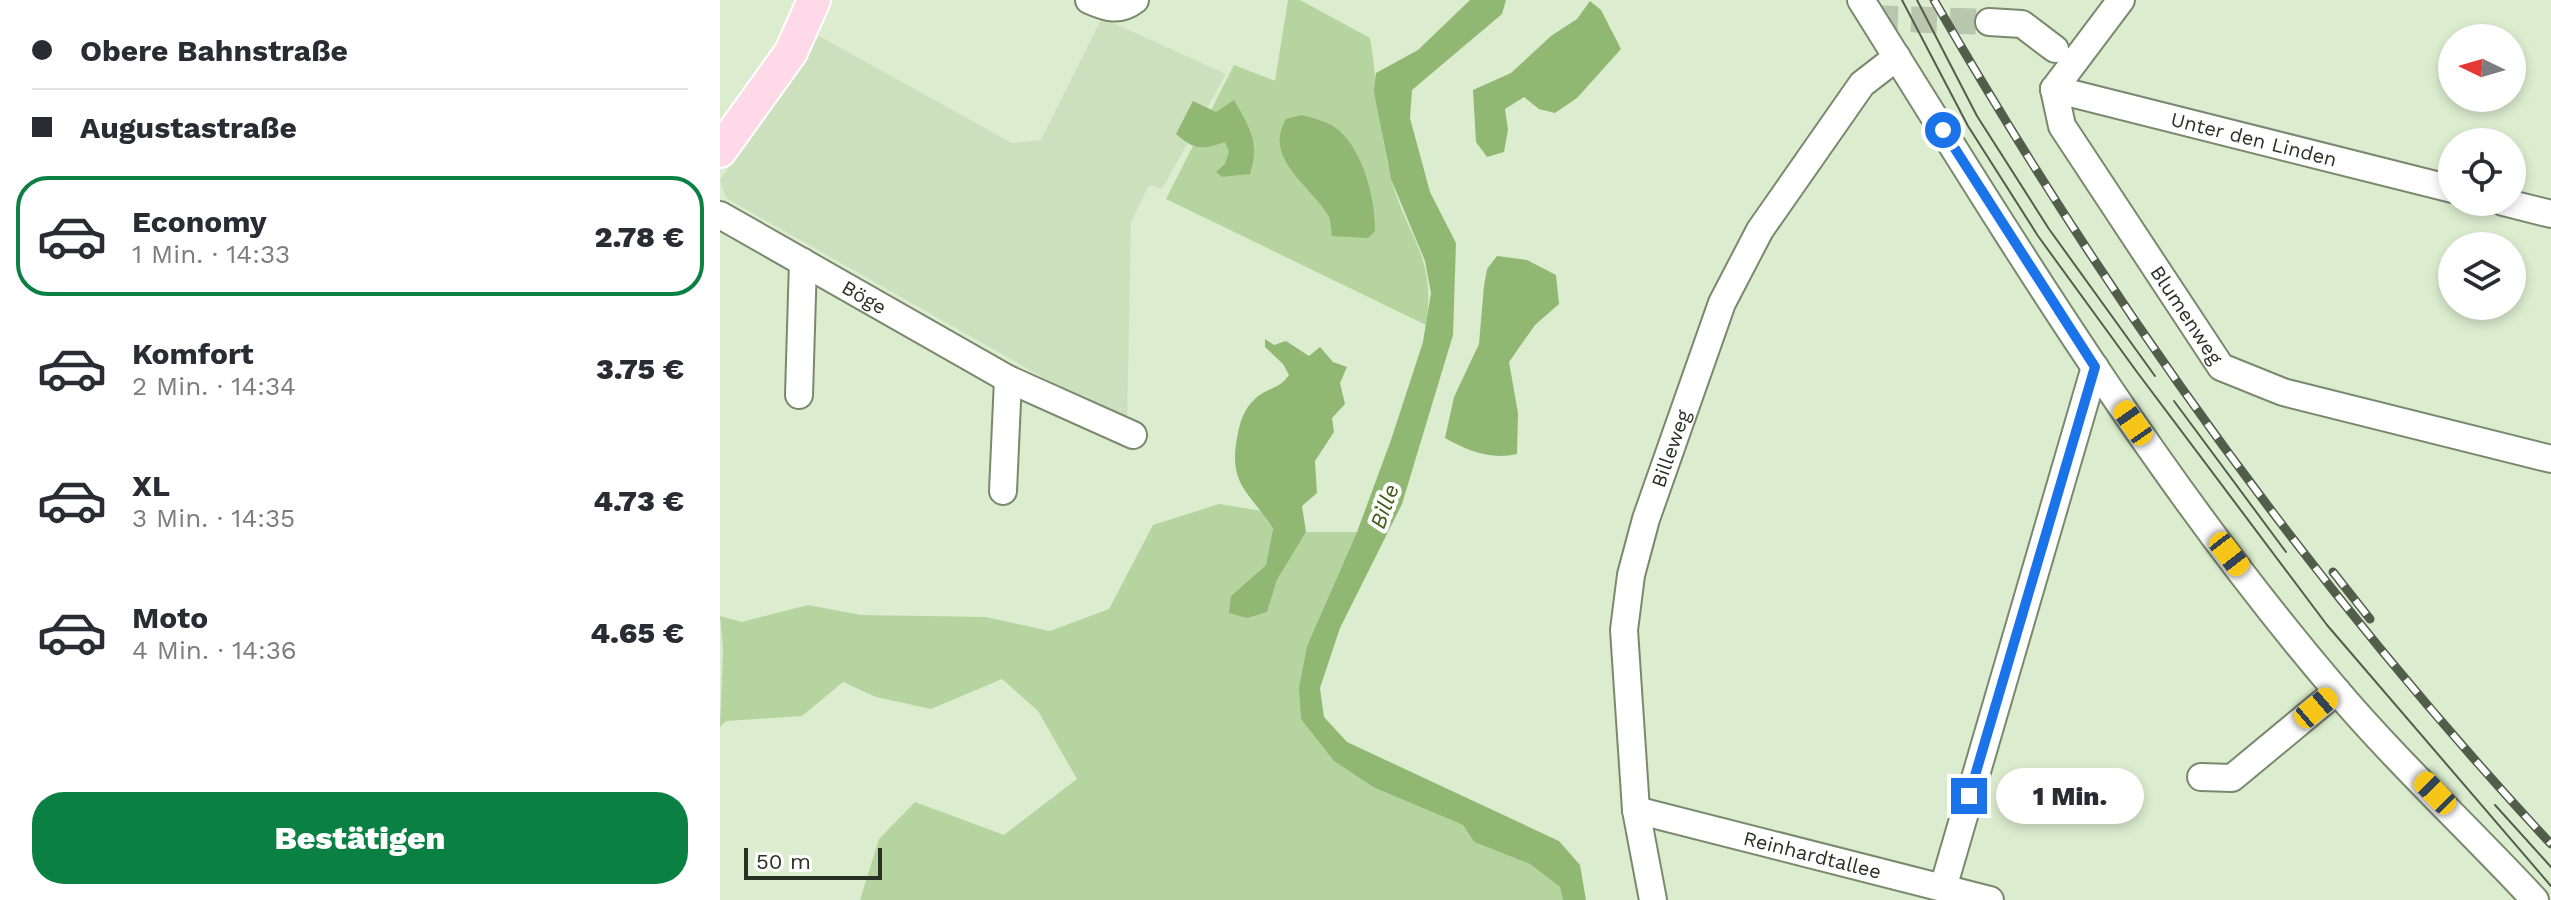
<!DOCTYPE html>
<html lang="de">
<head>
<meta charset="utf-8">
<style>
	:root { --surface:#fff; --page:#f7f7f7; --text:#2b2b33; --muted:#7c7c81; --line:#e1e1e2; --accent:#0b8043 }
	body { margin:0; font-family:"Work Sans",sans-serif; background:var(--page); color:var(--text); height:100vh; display:flex; flex-direction:column; font-size:30px; white-space:nowrap }
	* { box-sizing:border-box; margin:0 }
	p { font-size:26px; color:var(--muted) }
	.icon { flex:none; width:44px; height:44px; fill:none; stroke:currentColor; stroke-width:2; stroke-linecap:round; stroke-linejoin:round }
	.map { position:relative; flex:1; overflow:hidden }
	.drawer { display:flex; flex-direction:column; background:var(--surface); width:720px }
	.drawer>* { flex:none }
	.top-card { display:grid; align-content:center; height:176px; padding:0 32px; background:var(--surface) }
	.needle { width:52px; rotate:275deg }
	.controls { position:absolute; left:1718px; top:24px; display:grid; gap:16px }
	.controls a { display:grid; place-items:center; width:88px; height:88px; border-radius:50%; background:var(--surface); box-shadow:0 4px 12px #0003; font-size:40px }
	.scale { position:absolute; left:24px; bottom:20px; width:138px; box-sizing:border-box; padding-left:8px; border:4px solid #293024; border-top:0; font-size:22px; line-height:28px; white-space:nowrap; color:#293024; -webkit-text-stroke:6px #fff; paint-order:stroke }
	.end { position:absolute; width:36px; height:36px; margin:-18px; border:10px solid #1a73e8; background:#fff; box-shadow:0 0 0 4px #fff }
	.from { border-radius:50% }
	.bubble { position:absolute; height:56px; border-radius:28px; background:var(--surface); box-shadow:0 4px 12px #0003; font-size:26px; font-weight:800; line-height:56px; text-align:center }
	.car { position:absolute; width:24px; height:48px; margin:-24px -12px; border-radius:10px; box-shadow:0 0 6px 2px #0007; background:linear-gradient(#f5c518 24%,#345 0 40%,#f5c518 0 76%,#345 0 86%,#f5c518 0) }
	.top-card b { display:flex; align-items:center; gap:28px; height:76px; font-size:30px }
	.top-card b+b { border-top:2px solid var(--line) }
	.top-card i { width:20px; height:20px; background:var(--text) }
	ul { padding:0; list-style:none }
	li { display:flex; align-items:center; gap:24px; height:120px; margin:0 16px 12px; padding:0 16px; border:4px solid transparent; border-radius:32px }
	li div { flex:1 }
	li b { display:block; font-size:30px }
	li em { font-style:normal; font-weight:800 }
	li.selected { border-color:var(--accent) }
	li>.icon { width:72px; height:72px; stroke-width:1.5 }
	.button { display:flex; gap:16px; margin-top:auto; padding:16px 32px }
	.button a { flex:1; height:92px; border-radius:32px; background:var(--accent); color:#fff; font-size:32px; font-weight:800; line-height:92px; text-align:center }
	main { display:flex; flex:1; min-height:0 }
	.map>svg:first-child { display:block }
</style>
</head>
<body>
<main>
<section class="drawer">
<div class="top-card">
<b><i class="from"></i>Obere Bahnstraße</b>
<b><i></i>Augustastraße</b>
</div>
<ul>
<li class="selected"><svg class="icon" aria-label="car" viewBox="0 0 24 24"><path d="M5 17H2v-5l4-1 3-4h7l3 4 3 1v5h-3M9 17h6M6 11h13"/><circle cx="7" cy="17" r="2"/><circle cx="17" cy="17" r="2"/></svg><div><b>Economy</b><p>1 Min. · 14:33</p></div><em>2.78 €</em></li>
<li><svg class="icon" aria-label="car" viewBox="0 0 24 24"><path d="M5 17H2v-5l4-1 3-4h7l3 4 3 1v5h-3M9 17h6M6 11h13"/><circle cx="7" cy="17" r="2"/><circle cx="17" cy="17" r="2"/></svg><div><b>Komfort</b><p>2 Min. · 14:34</p></div><em>3.75 €</em></li>
<li><svg class="icon" aria-label="car" viewBox="0 0 24 24"><path d="M5 17H2v-5l4-1 3-4h7l3 4 3 1v5h-3M9 17h6M6 11h13"/><circle cx="7" cy="17" r="2"/><circle cx="17" cy="17" r="2"/></svg><div><b>XL</b><p>3 Min. · 14:35</p></div><em>4.73 €</em></li>
<li><svg class="icon" aria-label="car" viewBox="0 0 24 24"><path d="M5 17H2v-5l4-1 3-4h7l3 4 3 1v5h-3M9 17h6M6 11h13"/><circle cx="7" cy="17" r="2"/><circle cx="17" cy="17" r="2"/></svg><div><b>Moto</b><p>4 Min. · 14:36</p></div><em>4.65 €</em></li>
</ul>
<div class="button"><a>Bestätigen</a></div>
</section>
<div class="map">
<svg width="1831" height="900" viewBox="0 0 1831 900">
	<rect width="100%" height="100%" fill="#dcedcf"/>
	<path fill="#cde0bd" d="M 382,18 L 506,74 L 442,189 L 429,185 L 411,222 L 407,425 L 6,198 L 0,180 L 99,36 L 292,143 L 321,140 Z"/>
	<path fill="#b6d49f" d="M 568,0 L 580,0 L 650,38 C 658,84 659,132 671,178 C 687,238 717,256 706,325 L 446,199 L 514,65 L 555,81 Z
		M 499,504 L 542,511 L 553,527 L 546,565 L 511,596 L 547,612 L 557,580 L 586,532 L 637,532 L 587,646 L 579,687 L 655,788 L 743,825 L 754,842 L 810,864 L 840,887 L 843,900 L 140,900 L 159,839 L 195,802 L 284,835 L 357,779 L 318,711 L 282,679 L 211,709 L 156,697 L 123,682 L 82,716 L 6,721 L 0,727 L 3,649 L 0,616 L 22,622 L 88,605 L 141,615 L 265,617 L 330,631 L 389,609 L 433,525 Z"/>
	<path fill="#91b872" d="M 750,0 L 786,0 L 782,14 L 692,90 L 690,118 L 710,192 L 736,243 L 733,335 L 682,504 L 620,628 L 600,688 L 604,717 L 627,742 L 839,841 L 860,865 L 866,900 L 843,900 L 840,887 L 810,864 L 754,842 L 743,825 L 655,788 L 614,761 L 581,719 L 579,687 L 587,646 L 637,532 L 671,440 L 703,342 L 711,293 L 705,261 L 671,179 L 654,92 L 656,73 L 698,50 Z
		M 870,1 L 881,10 L 901,49 L 857,98 L 835,113 L 819,109 L 804,97 L 785,109 L 788,130 L 784,152 L 767,157 L 756,142 L 753,90 L 791,73 L 831,36 L 857,19 Z
		M 514,100 C 530,129 540,141 530,174 L 502,177 L 496,172 L 505,164 L 509,152 L 505,142 C 482,150 474,150 456,134 L 473,101 L 496,112 Z
		M 582,115 C 593,118 604,121 613,126 C 642,144 656,200 655,231 L 648,238 L 612,236 C 611,230 611,222 609,217 C 592,186 542,159 566,119 Z
		M 777,256 L 807,260 L 836,275 L 839,304 L 815,325 L 789,362 L 798,413 L 797,454 C 771,460 748,451 725,438 L 734,397 L 759,344 L 764,286 L 767,269 Z
		M 545,339 L 554,345 L 566,341 L 589,356 L 600,347 L 613,362 L 627,367 L 620,383 L 625,404 L 612,418 L 614,432 L 595,461 L 597,493 L 582,506 L 586,532 L 557,580 L 547,612 L 527,618 L 509,613 L 511,596 L 546,565 L 553,528 C 528,490 507,484 518,433 C 520,421 525,408 534,400 C 545,388 559,390 569,375 L 563,364 L 545,347 Z"/>
	<g fill="none" stroke-linecap="round" stroke-linejoin="round">
		<path stroke="#b8c7ad" stroke-width="26" stroke-dasharray="26 13" stroke-linecap="butt" d="M 1152,18 L 1269,22"/>
		<defs>
			<g id="minor">
				<path d="M 369,0 C 387,8 399,12 415,0"/>
				<path d="M 1141,0 C 1289,236 1434,477 1616,690 C 1678,763 1750,830 1815,900"/>
				<path d="M 1269,22 L 1302,24 L 1335,49"/>
				<path id="s1" d="M 1334,89 L 1342,126 L 1501,367 L 1563,392 L 1831,459"/>
				<path id="s2" d="M 1334,89 L 1732,189"/>
				<path d="M 1334,89 L 1401,0"/>
				<path d="M 1783,202 L 1831,214"/>
				<path id="s3" d="M 0,215 L 288,379 L 413,435"/>
				<path d="M 79,395 L 83,262"/>
				<path d="M 283,491 L 288,379"/>
				<path d="M 1481,777 L 1512,778 L 1617,691"/>
				<path id="s4" d="M 916,810 L 1270,900"/>
				<path d="M 1223,888 L 1375,367"/>
				<path id="s5" d="M 933,900 L 916,810 L 904,630 L 911,575 L 926,519 L 1002,303 L 1040,230 L 1142,84 L 1177,57"/>
			</g>
			<path id="major" d="M 0,151 L 71,52 L 94,0"/>
		</defs>
		<use href="#minor" stroke="#79896d" stroke-width="30"/>
		<use href="#major" stroke="#fff" stroke-width="36"/>
		<use href="#minor" stroke="#fff" stroke-width="26"/>
		<use href="#major" stroke="#fed9e8" stroke-width="32"/>
		<path stroke="#535d4c" stroke-width="2" d="M 1182,0 L 1248,126 L 1318,236 L 1417,372 L 1607,625 L 1831,886
			M 1197,0 L 1257,116 L 1329,229 L 1435,376
			M 1454,401 L 1566,552
			M 1775,805 L 1831,867"/>
		<defs>
			<path id="rail" d="M 1214,0 C 1388,302 1593,588 1831,844
				M 1613,572 L 1650,619"/>
		</defs>
		<use href="#rail" stroke="#535d4c" stroke-width="9"/>
		<use href="#rail" stroke="#fff" stroke-width="6" stroke-dasharray="18" stroke-linecap="butt"/>
	</g>
	<g fill="none" stroke-linecap="round" stroke-linejoin="round">
		<path stroke="#1a73e8" stroke-width="10" d="M 1223,130 L 1375,367 L 1249,796"/>
	</g>
	<g text-anchor="middle" stroke-width="8" stroke-linejoin="round" paint-order="stroke">
		<g font-size="20" fill="#293024" stroke="#fff">
			<text dy="7" stroke="none"><textPath href="#s2" startOffset="206">Unter den Linden</textPath></text>
			<text dy="7" stroke="none"><textPath href="#s3" startOffset="166">Böge</textPath></text>
			<text dy="7" stroke="none"><textPath href="#s1" startOffset="264">Blumenweg</textPath></text>
			<text dy="7" stroke="none"><textPath href="#s5" startOffset="460">Billeweg</textPath></text>
			<text dy="7" stroke="none"><textPath href="#s4" startOffset="182">Reinhardtallee</textPath></text>
		</g>
		<g font-size="22" font-style="italic" fill="#3c5e16" stroke="#fff">
			<text transform="translate(664 506) rotate(-70)" y="8">Bille</text>
		</g>
	</g>
</svg>
<div class="controls">
<a><svg class="needle" viewBox="-14 -14 28 28"><path d="M0-13l5 13h-10z" fill="#e53935"/><path d="M0 13l5-13h-10z" fill="#7c7c81"/></svg></a>
<a><svg class="icon" aria-label="locate" viewBox="0 0 24 24"><circle cx="12" cy="12" r="6"/><path d="M12 2v4M12 18v4M2 12h4M18 12h4"/></svg></a>
<a><svg class="icon" aria-label="layers" viewBox="0 0 24 24"><path d="M12 4l9 5-9 5-9-5zM3 14l9 5 9-5"/></svg></a>
</div>
<div class="scale">50 m</div>
<i class="end from" style="left:1223px;top:130px"></i>
<i class="end" style="left:1249px;top:796px"></i>
<div class="bubble" style="left:1276px;top:768px;width:148px">1 Min.</div>
<i class="car" style="left:1413px;top:423px;rotate:325deg"></i>
<i class="car" style="left:1509px;top:554px;rotate:142deg"></i>
<i class="car" style="left:1596px;top:708px;rotate:50deg"></i>
<i class="car" style="left:1715px;top:793px;rotate:316deg"></i>
</div>
</main>
</body>
</html>
